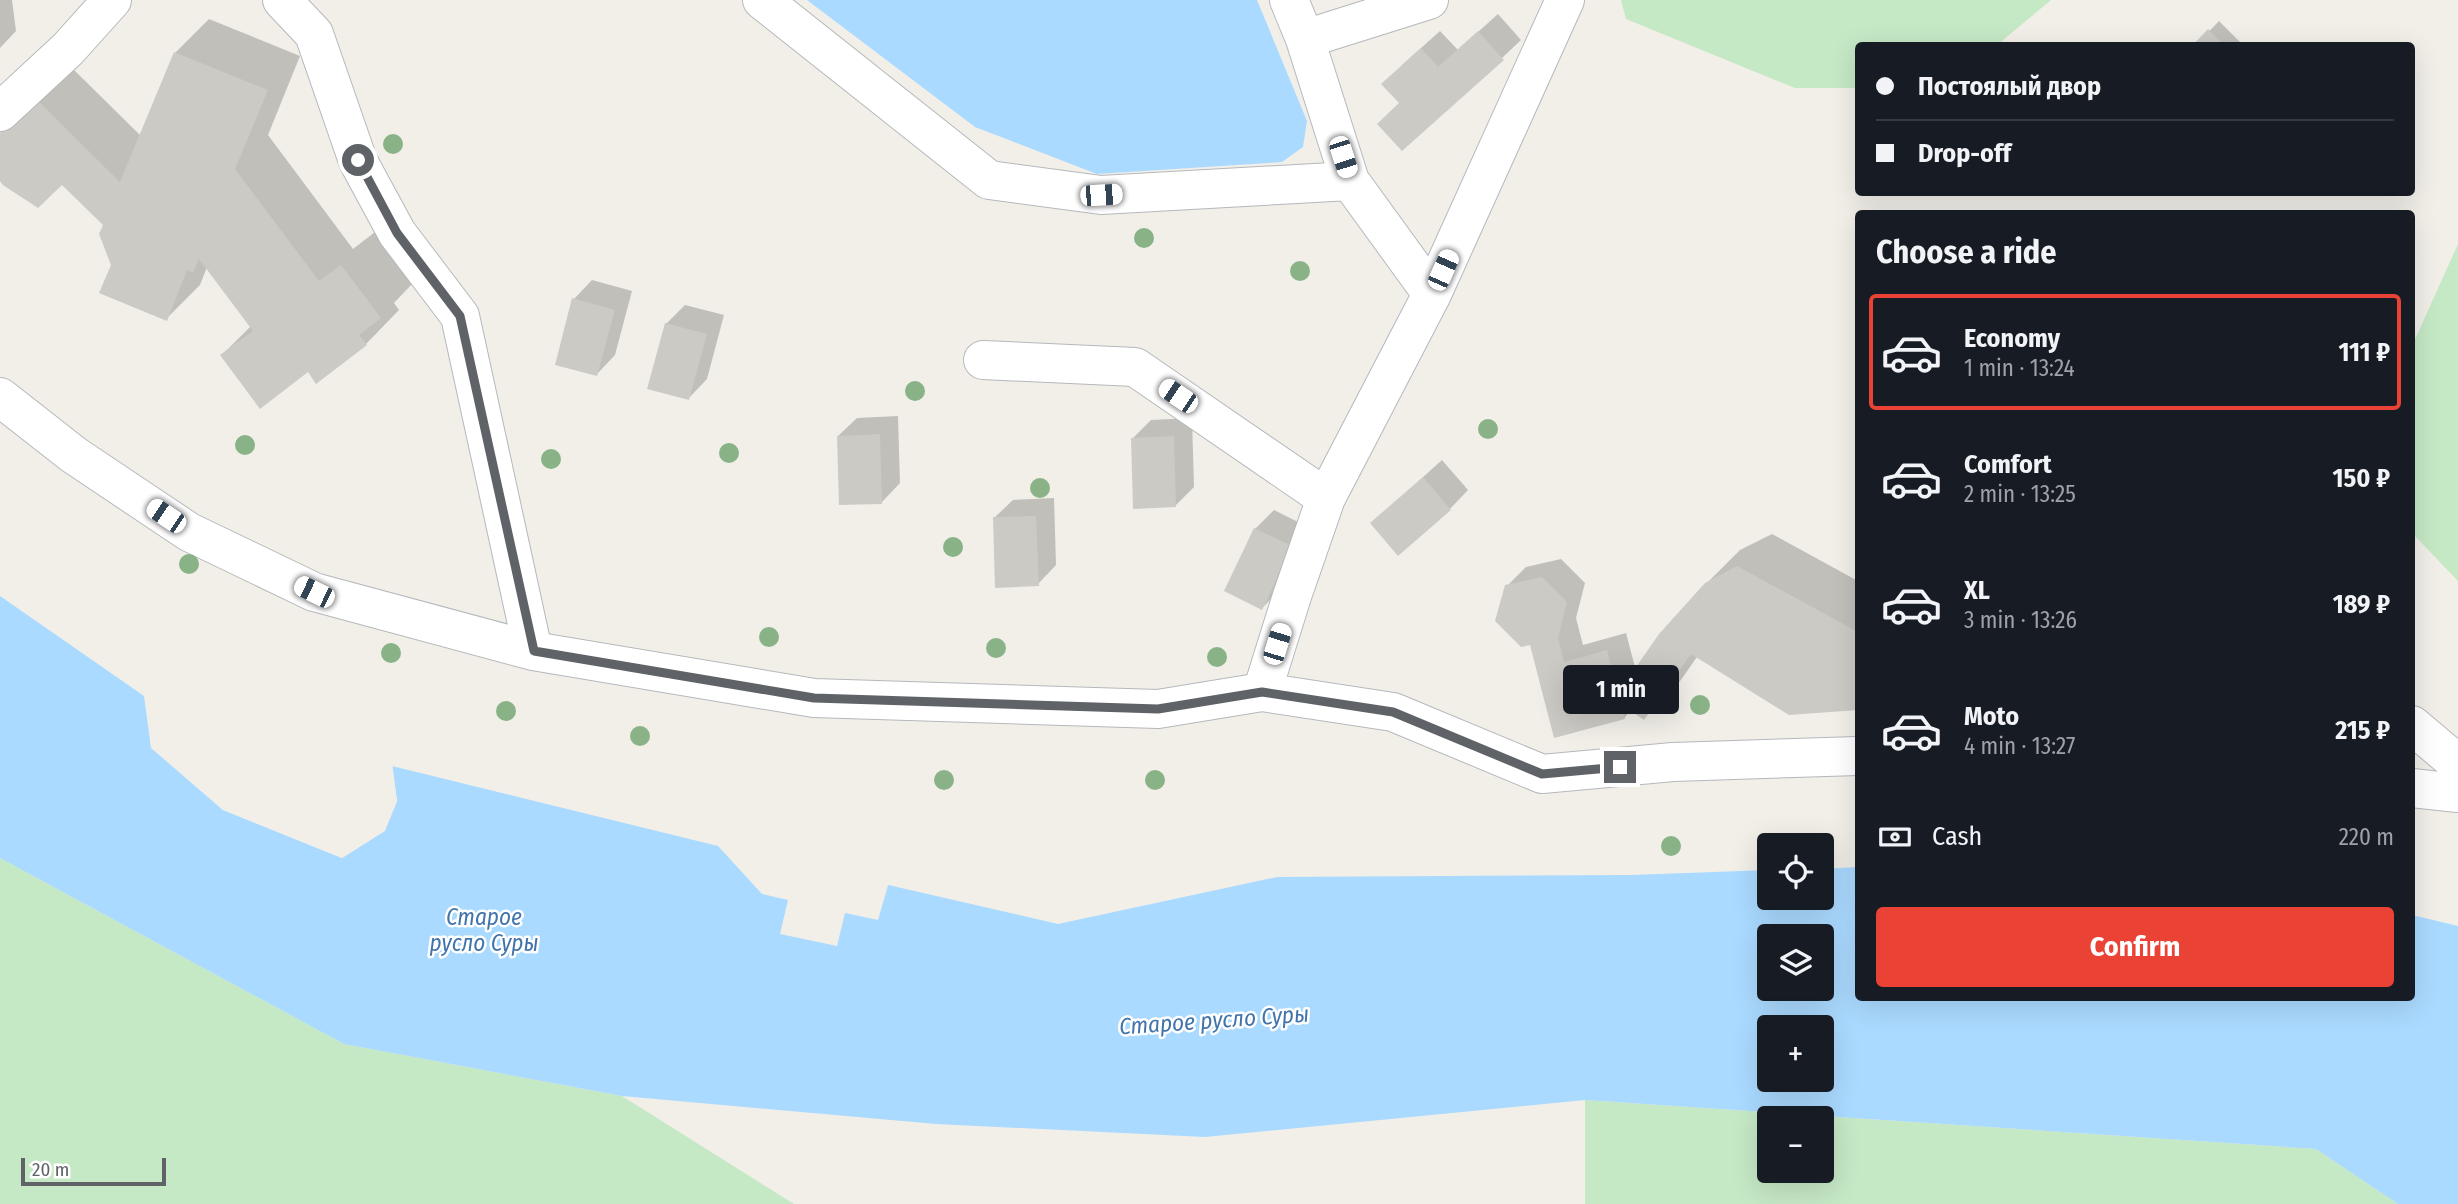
<!DOCTYPE html>
<html lang="en">
<head>
<meta charset="utf-8">
<style>
	:root { --surface:#171b24; --page:#20242c; --text:#f1f3f6; --muted:#9ea1a6; --line:#363941; --accent:#ea4335 }
	body { margin:0; font-family:"Fira Sans Condensed",sans-serif; background:var(--page); color:var(--text); height:100vh; display:flex; flex-direction:column; font-size:26px; white-space:nowrap }
	* { box-sizing:border-box; margin:0 }
	p { font-size:23px; color:var(--muted) }
	.icon { flex:none; width:38px; height:38px; fill:none; stroke:currentColor; stroke-width:2; stroke-linecap:round; stroke-linejoin:round }
	.map { position:relative; flex:1; overflow:hidden }
	.drawer { position:absolute; left:1855px; top:210px; width:560px; height:791px; display:flex; flex-direction:column; background:var(--surface); border-radius:7px; box-shadow:0 7px 28px #0002 }
	.drawer>* { flex:none }
	.top-card { position:absolute; left:1855px; top:42px; width:560px; height:154px; border-radius:7px; box-shadow:0 7px 28px #0002; display:grid; align-content:center; height:154px; padding:0 21px; background:var(--surface) }
	.tools { position:absolute; left:1757px; top:833px; display:grid; gap:14px }
	.tools a { display:grid; place-items:center; width:77px; height:77px; border-radius:7px; background:var(--surface); box-shadow:0 7px 28px #0002; font-size:35px }
	.scale { position:absolute; left:21px; bottom:18px; width:145px; box-sizing:border-box; padding-left:7px; border:4px solid #5f6368; border-top:0; font-size:19px; line-height:24px; white-space:nowrap; color:#5f6368; -webkit-text-stroke:5px #fff; paint-order:stroke }
	.end { position:absolute; width:32px; height:32px; margin:-16px; border:9px solid #5f6368; background:#fff; box-shadow:0 0 0 4px #fff }
	.from { border-radius:50% }
	.bubble { position:absolute; height:49px; border-radius:7px; background:var(--surface); box-shadow:0 7px 28px #0002; font-size:23px; font-weight:700; line-height:49px; text-align:center }
	.car { position:absolute; width:21px; height:42px; margin:-21px -10px; border-radius:9px; box-shadow:0 0 5px 2px #0007; background:linear-gradient(#fff 24%,#345 0 40%,#fff 0 76%,#345 0 86%,#fff 0) }
	.top-card b { display:flex; align-items:center; gap:24px; height:66px; font-size:26px }
	.top-card b+b { border-top:2px solid var(--line) }
	.top-card i { width:18px; height:18px; background:var(--text) }
	ul { padding:0; list-style:none }
	li { display:flex; align-items:center; gap:21px; height:116px; margin:0 14px 10px; padding:0 7px; border:4px solid transparent; border-radius:7px }
	li div { flex:1 }
	li b { display:block; font-size:26px }
	li em { font-style:normal; font-weight:700 }
	li.active { border-color:var(--accent) }
	li>.icon { width:63px; height:63px; stroke-width:1.5 }
	h2 { padding:0 21px; font-size:32px; line-height:84px }
	.pay { display:flex; align-items:center; gap:18px; height:77px; padding:0 21px; font-size:26px }
	.pay p { margin-inline-start:auto }
	.button { display:flex; gap:14px; margin-top:auto; padding:14px 21px }
	.button a { flex:1; height:80px; border-radius:7px; background:var(--accent); color:#fff; font-size:28px; font-weight:700; line-height:80px; text-align:center }
	.map>svg:first-child { display:block }
</style>
</head>
<body>
<div class="map">
<svg width="2458" height="1204" viewBox="0 0 2458 1204">
	<rect width="100%" height="100%" fill="#f1efe8"/>
	<path fill="#c5e8c5" fill-rule="evenodd" d="M 1621,0 L 2051,0 L 1997,45 L 1858,46 L 1858,88 L 1795,88 L 1626,19 Z
		M 2458,244 L 2458,581 L 2412,533 L 2412,346 Z
		M 0,858 L 344,1044 L 622,1096 L 794,1204 L 0,1204 Z
		M 1585,1100 L 2316,1149 L 2398,1204 L 1585,1204 ZM 1769,1118 L 1822,1118 L 1822,1171 L 1769,1171 Z"/>
	<path fill="#aadaff" fill-rule="evenodd" d="M 807,0 L 1257,0 L 1307,121 L 1303,147 L 1282,162 L 1097,174 L 975,127 Z
		M 0,596 L 144,696 L 151,748 L 223,810 L 342,858 L 385,830 L 397,801 L 392,766 L 718,846 L 1058,924 L 1277,877 L 1631,875 L 1769,870 L 1769,898 L 1822,898 L 1822,869 L 1858,867 L 1858,998 L 2412,998 L 2412,915 L 2458,926 L 2458,1204 L 2398,1204 L 2316,1149 L 1585,1100 L 1205,1137 L 936,1124 L 622,1096 L 344,1044 L 0,858 ZM 1769,936 L 1822,936 L 1822,989 L 1769,989 ZM 1769,1027 L 1822,1027 L 1822,1080 L 1769,1080 Z"/>
	<path fill="#f1efe8" d="M 145,692 L 148,695 L 154,746 L 225,807 L 341,854 L 382,828 L 394,801 L 388,766 L 392,762 L 397,801 L 385,831 L 342,858 L 223,810 L 151,747 Z
		M 310,752 L 363,761 L 375,773 L 366,821 L 351,830 L 296,820 L 286,806 L 293,762 Z
		M 719,842 L 889,882 L 878,920 L 845,913 L 837,946 L 780,934 L 788,900 L 762,894 L 718,846 Z"/>
	<path fill="#0003" d="M 0,0 L 12,0 L 16,31 L 0,48 Z
		M 1498,14 L 1521,40 L 1502,58 L 1401,103 L 1402,65 L 1440,31 L 1458,50 Z
		M 209,19 L 300,56 L 268,135 L 353,249 L 375,232 L 413,283 L 394,303 L 399,310 L 366,344 L 308,370 L 222,355 L 251,326 L 207,267 L 200,285 L 166,319 L 113,265 L 105,225 L 62,182 L 0,178 L 0,136 L 70,66 L 141,136 L 175,53 Z
		M 2219,21 L 2243,45 L 2195,46 Z
		M 592,280 L 632,291 L 615,355 L 597,374 L 574,299 Z
		M 685,305 L 724,315 L 707,379 L 689,398 L 666,324 Z
		M 898,416 L 900,483 L 882,502 L 838,436 L 857,418 Z
		M 1192,418 L 1194,487 L 1176,505 L 1132,439 L 1151,420 Z
		M 1442,460 L 1468,490 L 1450,509 L 1372,523 Z
		M 1054,498 L 1056,565 L 1038,584 L 994,518 L 1013,500 Z
		M 1274,510 L 1310,528 L 1281,589 L 1262,608 L 1255,529 Z
		M 1772,534 L 1858,581 L 1858,708 L 1789,714 L 1697,657 L 1678,684 L 1644,718 L 1632,709 L 1624,718 L 1531,643 L 1507,586 L 1526,567 L 1561,559 L 1585,583 L 1576,618 L 1583,645 L 1626,633 L 1636,671 L 1706,584 L 1740,550 Z"/>
	<path fill="#cccac5" d="M 2208,29 L 2225,46 L 2192,46 Z
		M 1478,31 L 1504,60 L 1402,151 L 1377,124 L 1399,103 L 1381,84 L 1421,48 L 1438,67 Z
		M 174,52 L 268,90 L 235,169 L 319,281 L 341,265 L 381,318 L 359,335 L 367,345 L 316,384 L 308,372 L 260,409 L 220,355 L 253,331 L 199,259 L 193,273 L 187,270 L 167,321 L 99,293 L 111,265 L 99,234 L 103,225 L 62,185 L 38,208 L 3,185 L 0,181 L 0,133 L 35,98 L 120,182 Z
		M 572,298 L 615,310 L 597,376 L 555,365 Z
		M 665,323 L 707,334 L 689,400 L 647,389 Z
		M 880,434 L 882,504 L 839,505 L 837,436 Z
		M 1174,436 L 1176,507 L 1133,509 L 1131,438 Z
		M 1423,477 L 1451,510 L 1398,556 L 1370,523 Z
		M 1036,516 L 1039,586 L 995,588 L 993,517 Z
		M 1254,528 L 1292,546 L 1262,610 L 1224,591 Z
		M 1737,566 L 1858,632 L 1858,710 L 1789,715 L 1691,654 L 1644,720 L 1621,704 L 1625,719 L 1554,738 L 1530,645 L 1521,647 L 1495,621 L 1505,585 L 1542,577 L 1567,602 L 1558,638 L 1564,662 L 1607,650 L 1618,693 L 1659,634 L 1705,583 Z"/>
	<g fill="none" stroke-linecap="round" stroke-linejoin="round">
		<defs>
			<path id="minor" d="M 282,0 L 314,34 L 358,161 L 397,233 L 460,316 L 533,651
				M 762,0 L 989,180 L 1101,195 L 1350,181
				M 1289,0 L 1305,39 L 1350,181 L 1432,294
				M 1305,39 L 1429,0
				M 0,112 L 68,49 L 112,0
				M 983,360 L 1135,367 L 1326,498 L 1292,596 L 1262,692
				M 0,397 L 74,455 L 189,532 L 314,592 L 533,651 L 814,698 L 1158,709 L 1262,692 L 1393,712 L 1542,774 L 1673,762 L 1858,756
				M 1326,498 L 1432,294 L 1565,0
				M 2412,725 L 2458,764
				M 2412,788 L 2458,793"/>
		</defs>
		<use href="#minor" stroke="#b5b8bc" stroke-width="40"/>
		<use href="#minor" stroke="#fff" stroke-width="38"/>
	</g>
	<g fill="#89b387">
		<circle cx="393" cy="144" r="10"/>
		<circle cx="1144" cy="238" r="10"/>
		<circle cx="1300" cy="271" r="10"/>
		<circle cx="915" cy="391" r="10"/>
		<circle cx="1488" cy="429" r="10"/>
		<circle cx="245" cy="445" r="10"/>
		<circle cx="729" cy="453" r="10"/>
		<circle cx="551" cy="459" r="10"/>
		<circle cx="1040" cy="488" r="10"/>
		<circle cx="953" cy="547" r="10"/>
		<circle cx="189" cy="564" r="10"/>
		<circle cx="769" cy="637" r="10"/>
		<circle cx="996" cy="648" r="10"/>
		<circle cx="391" cy="653" r="10"/>
		<circle cx="1217" cy="657" r="10"/>
		<circle cx="1700" cy="705" r="10"/>
		<circle cx="506" cy="711" r="10"/>
		<circle cx="640" cy="736" r="10"/>
		<circle cx="944" cy="780" r="10"/>
		<circle cx="1155" cy="780" r="10"/>
		<circle cx="1671" cy="846" r="10"/>
	</g>
	<g fill="none" stroke-linecap="round" stroke-linejoin="round">
		<path stroke="#5f6368" stroke-width="9" d="M 358,160 L 397,233 L 460,316 L 534,651 L 814,698 L 1158,709 L 1262,692 L 1393,712 L 1542,774 L 1620,767"/>
	</g>
	<g text-anchor="middle" stroke-width="5" stroke-linejoin="round" paint-order="stroke">
		<g font-size="23" font-style="italic" fill="#4174aa" stroke="#fff">
			<text x="484" y="925">Старое<tspan x="484" dy="26">русло Суры</tspan></text>
			<text transform="translate(1214 1020) rotate(-4)" y="8">Старое русло Суры</text>
		</g>
	</g>
</svg>
<div class="tools">
<a><svg class="icon" aria-label="locate" viewBox="0 0 24 24"><circle cx="12" cy="12" r="6"/><path d="M12 2v4M12 18v4M2 12h4M18 12h4"/></svg></a>
<a><svg class="icon" aria-label="layers" viewBox="0 0 24 24"><path d="M12 4l9 5-9 5-9-5zM3 14l9 5 9-5"/></svg></a>
<a>+</a>
<a>−</a>
</div>
<div class="scale">20 m</div>
<i class="end from" style="left:358px;top:160px"></i>
<i class="end" style="left:1620px;top:767px"></i>
<div class="bubble" style="left:1563px;top:665px;width:116px">1 min</div>
<i class="car" style="left:1343px;top:157px;rotate:162deg"></i>
<i class="car" style="left:1101px;top:195px;rotate:87deg"></i>
<i class="car" style="left:1443px;top:270px;rotate:24deg"></i>
<i class="car" style="left:1178px;top:396px;rotate:304deg"></i>
<i class="car" style="left:166px;top:516px;rotate:304deg"></i>
<i class="car" style="left:314px;top:592px;rotate:296deg"></i>
<i class="car" style="left:1277px;top:644px;rotate:17deg"></i>
<div class="top-card">
<b><i class="from"></i>Постоялый двор</b>
<b><i></i>Drop-off</b>
</div>
<section class="drawer">
<h2>Choose a ride</h2>
<ul>
<li class="active"><svg class="icon" aria-label="car" viewBox="0 0 24 24"><path d="M5 17H2v-5l4-1 3-4h7l3 4 3 1v5h-3M9 17h6M6 11h13"/><circle cx="7" cy="17" r="2"/><circle cx="17" cy="17" r="2"/></svg><div><b>Economy</b><p>1 min · 13:24</p></div><em>111 ₽</em></li>
<li><svg class="icon" aria-label="car" viewBox="0 0 24 24"><path d="M5 17H2v-5l4-1 3-4h7l3 4 3 1v5h-3M9 17h6M6 11h13"/><circle cx="7" cy="17" r="2"/><circle cx="17" cy="17" r="2"/></svg><div><b>Comfort</b><p>2 min · 13:25</p></div><em>150 ₽</em></li>
<li><svg class="icon" aria-label="car" viewBox="0 0 24 24"><path d="M5 17H2v-5l4-1 3-4h7l3 4 3 1v5h-3M9 17h6M6 11h13"/><circle cx="7" cy="17" r="2"/><circle cx="17" cy="17" r="2"/></svg><div><b>XL</b><p>3 min · 13:26</p></div><em>189 ₽</em></li>
<li><svg class="icon" aria-label="car" viewBox="0 0 24 24"><path d="M5 17H2v-5l4-1 3-4h7l3 4 3 1v5h-3M9 17h6M6 11h13"/><circle cx="7" cy="17" r="2"/><circle cx="17" cy="17" r="2"/></svg><div><b>Moto</b><p>4 min · 13:27</p></div><em>215 ₽</em></li>
</ul>
<div class="pay"><svg class="icon" aria-label="cash" viewBox="0 0 24 24"><path d="M3 7h18v10H3z"/><circle cx="12" cy="12" r="2"/></svg>Cash<p>220 m</p></div>
<div class="button"><a>Confirm</a></div>
</section>
</div>
</body>
</html>
